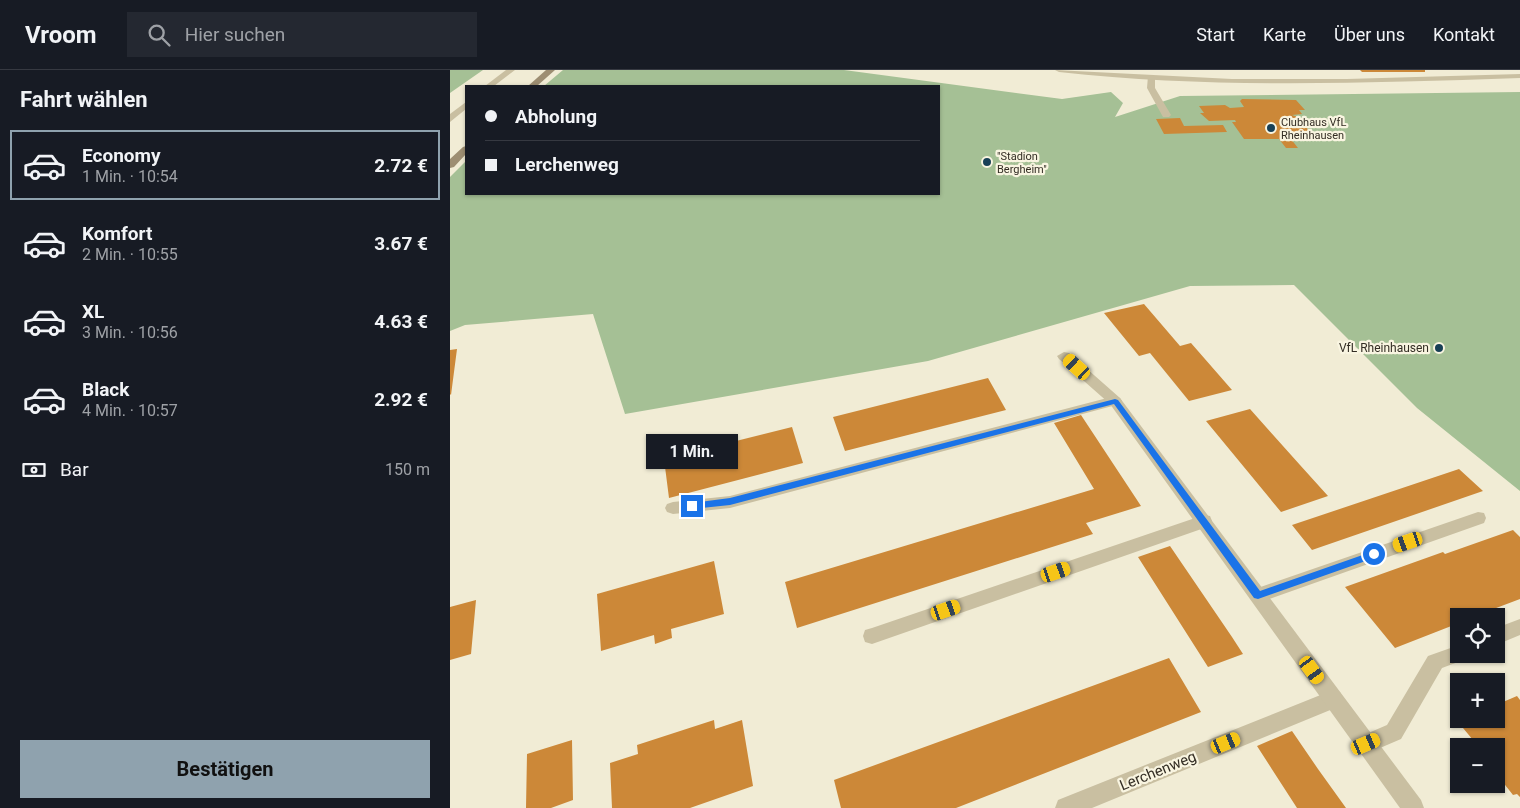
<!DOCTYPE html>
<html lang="de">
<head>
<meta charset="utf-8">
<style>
	:root { --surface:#171b24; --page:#242831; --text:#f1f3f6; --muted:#9ea1a6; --line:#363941; --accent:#8fa2ae }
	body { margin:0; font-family:Roboto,sans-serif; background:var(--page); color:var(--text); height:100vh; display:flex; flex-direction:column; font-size:19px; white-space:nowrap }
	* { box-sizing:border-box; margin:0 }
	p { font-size:16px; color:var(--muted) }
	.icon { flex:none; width:28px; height:28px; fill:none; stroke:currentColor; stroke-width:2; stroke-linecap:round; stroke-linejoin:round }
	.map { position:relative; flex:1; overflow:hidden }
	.details { display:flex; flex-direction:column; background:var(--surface); width:450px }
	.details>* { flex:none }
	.hud { position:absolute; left:15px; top:15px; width:475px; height:110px; border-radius:0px; box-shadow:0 1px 4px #0004; display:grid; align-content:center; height:110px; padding:0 20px; background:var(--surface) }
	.buttons { position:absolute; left:1000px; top:538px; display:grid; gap:10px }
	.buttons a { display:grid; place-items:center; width:55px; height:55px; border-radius:0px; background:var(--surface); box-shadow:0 1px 4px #0004; font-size:25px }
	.end { position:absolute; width:22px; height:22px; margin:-11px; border:6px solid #1a73e8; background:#fff; box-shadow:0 0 0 2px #fff }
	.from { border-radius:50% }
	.bubble { position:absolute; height:35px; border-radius:0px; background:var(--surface); box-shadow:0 1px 4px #0004; font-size:16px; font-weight:700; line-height:35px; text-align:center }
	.car { position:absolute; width:15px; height:30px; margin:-15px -8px; border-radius:6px; box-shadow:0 0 4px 1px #0007; background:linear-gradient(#f5c518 24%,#345 0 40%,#f5c518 0 76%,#345 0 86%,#f5c518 0) }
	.hud b { display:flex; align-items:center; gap:18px; height:48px; font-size:19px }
	.hud b+b { border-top:1px solid var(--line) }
	.hud i { width:12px; height:12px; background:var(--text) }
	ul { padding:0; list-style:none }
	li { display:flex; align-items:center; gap:15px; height:70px; margin:0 10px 8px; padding:0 10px; border:2px solid transparent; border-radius:0px }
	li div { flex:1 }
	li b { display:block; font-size:19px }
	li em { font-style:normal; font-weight:700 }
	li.on { border-color:var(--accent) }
	li>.icon { width:45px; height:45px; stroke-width:1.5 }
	h2 { padding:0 20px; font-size:22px; line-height:60px }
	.pay { display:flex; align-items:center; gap:12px; height:55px; padding:0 20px; font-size:19px }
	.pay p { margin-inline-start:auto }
	.action { display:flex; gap:10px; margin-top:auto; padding:10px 20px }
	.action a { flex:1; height:58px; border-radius:0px; background:var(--accent); color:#111; font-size:20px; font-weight:700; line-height:58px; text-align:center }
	header { display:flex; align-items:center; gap:30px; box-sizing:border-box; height:70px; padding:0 25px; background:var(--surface); border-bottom:1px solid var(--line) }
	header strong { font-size:24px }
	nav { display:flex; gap:28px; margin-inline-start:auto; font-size:18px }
	.search { width:350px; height:45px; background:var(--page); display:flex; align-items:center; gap:12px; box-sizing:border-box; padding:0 18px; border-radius:0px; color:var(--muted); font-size:19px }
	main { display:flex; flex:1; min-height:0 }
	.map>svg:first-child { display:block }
</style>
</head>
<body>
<header>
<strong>Vroom</strong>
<div class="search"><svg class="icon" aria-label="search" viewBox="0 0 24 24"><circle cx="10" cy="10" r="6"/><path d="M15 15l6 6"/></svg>Hier suchen</div>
<nav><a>Start</a><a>Karte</a><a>Über uns</a><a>Kontakt</a></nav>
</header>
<main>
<section class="details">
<h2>Fahrt wählen</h2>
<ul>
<li class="on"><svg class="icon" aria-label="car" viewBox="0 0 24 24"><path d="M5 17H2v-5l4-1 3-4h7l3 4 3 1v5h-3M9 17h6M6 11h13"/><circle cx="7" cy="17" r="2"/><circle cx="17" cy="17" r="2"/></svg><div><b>Economy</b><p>1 Min. · 10:54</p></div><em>2.72 €</em></li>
<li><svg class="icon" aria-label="car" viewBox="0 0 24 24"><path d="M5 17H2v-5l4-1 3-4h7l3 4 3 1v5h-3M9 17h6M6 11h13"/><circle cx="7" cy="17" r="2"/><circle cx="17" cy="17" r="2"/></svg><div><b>Komfort</b><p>2 Min. · 10:55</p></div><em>3.67 €</em></li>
<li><svg class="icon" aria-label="car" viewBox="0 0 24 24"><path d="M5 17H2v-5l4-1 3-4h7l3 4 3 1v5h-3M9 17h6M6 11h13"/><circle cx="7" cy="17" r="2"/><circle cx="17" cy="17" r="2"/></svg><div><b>XL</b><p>3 Min. · 10:56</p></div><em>4.63 €</em></li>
<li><svg class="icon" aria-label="car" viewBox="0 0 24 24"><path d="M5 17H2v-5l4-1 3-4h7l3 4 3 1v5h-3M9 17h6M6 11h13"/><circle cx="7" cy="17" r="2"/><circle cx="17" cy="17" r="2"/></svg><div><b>Black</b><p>4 Min. · 10:57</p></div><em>2.92 €</em></li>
</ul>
<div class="pay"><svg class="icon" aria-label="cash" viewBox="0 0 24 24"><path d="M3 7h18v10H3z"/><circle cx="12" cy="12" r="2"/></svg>Bar<p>150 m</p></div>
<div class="action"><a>Bestätigen</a></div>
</section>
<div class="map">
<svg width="1070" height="738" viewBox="0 0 1070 738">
	<rect width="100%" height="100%" fill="#f1ecd5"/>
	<path fill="#a5c095" d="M 0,0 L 33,0 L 0,23 Z
		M 113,0 L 394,0 L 612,29 L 661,22 L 673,33 L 665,47 L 730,26 L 1070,22 L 1070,421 L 967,338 L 844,215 L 740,216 L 478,291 L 175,344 L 143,244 L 15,255 L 0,261 L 0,107 L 16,91 L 16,124 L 489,124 L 489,16 L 94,16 Z"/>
	<path fill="#cc8838" d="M 910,0 L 975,0 L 975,2 L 912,2 Z
		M 792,29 L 846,30 L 855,40 L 849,40 L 852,44 L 842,45 L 848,47 L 861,63 L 837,64 L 848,78 L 836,78 L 829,69 L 794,69 L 782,52 L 786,52 L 785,50 L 759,51 L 750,43 L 754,43 L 749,36 L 775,35 L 780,38 L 794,37 L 790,31 Z
		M 730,48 L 734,56 L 773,55 L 777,62 L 714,64 L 706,49 Z
		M 694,234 L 730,276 L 741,273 L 782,320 L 739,331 L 700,283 L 689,286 L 654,243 Z
		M 7,279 L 1,325 L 0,324 L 0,280 Z
		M 538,308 L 556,340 L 395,381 L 383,347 Z
		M 800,339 L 850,395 L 878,426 L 831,442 L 756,351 Z
		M 631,345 L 691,436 L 636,453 L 643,464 L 347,558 L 335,512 L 644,419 L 604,353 Z
		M 342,357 L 353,393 L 219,428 L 214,389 Z
		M 1009,399 L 1033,421 L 862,480 L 842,455 Z
		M 1063,460 L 1070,467 L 1070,529 L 1025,546 L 1009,546 L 1009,553 L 945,578 L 895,517 L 993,482 L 995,484 Z
		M 720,476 L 782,567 L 793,584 L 758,597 L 688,487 Z
		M 264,491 L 274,544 L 221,559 L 222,568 L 205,574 L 204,565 L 151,581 L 147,524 Z
		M 26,530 L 21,584 L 0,590 L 0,537 Z
		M 719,588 L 751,642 L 506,738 L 391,738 L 384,710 Z
		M 1067,626 L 1070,630 L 1070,727 L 1067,724 L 1063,725 L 1048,706 L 1051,704 L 1046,699 L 1046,676 L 1028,676 L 1008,652 L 1015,649 L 1046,649 L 1046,635 Z
		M 264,650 L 265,659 L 292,650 L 303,716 L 240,738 L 162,738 L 160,693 L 188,684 L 187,675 Z
		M 842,661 L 868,699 L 896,738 L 847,738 L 807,676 Z
		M 122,670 L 123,730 L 101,738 L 76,738 L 77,684 Z"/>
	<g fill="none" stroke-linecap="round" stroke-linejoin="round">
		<path fill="#c9bfa1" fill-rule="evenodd" d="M 698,6 L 705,8 L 705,18 L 721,45 L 719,47 L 713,47 L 697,18 Z
			M 665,326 L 670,328 L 672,331 L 670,334 L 280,438 L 223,444 L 217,442 L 215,438 L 217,434 L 223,432 L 280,426 Z
			M 1028,442 L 1034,443 L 1036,448 L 1034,453 L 808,533 L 802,530 L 799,525 L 802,520 Z
			M 754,445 L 760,446 L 762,451 L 760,456 L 422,574 L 415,572 L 413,566 L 415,560 L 422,558 Z
			M 1070,549 L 1070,565 L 1046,575 L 1046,558 Z
			M 1009,575 L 1009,584 L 1018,584 L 1016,589 L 992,598 L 951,669 L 916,684 L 909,681 L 906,674 L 909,667 L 937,655 L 978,586 Z
			M 883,620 L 890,622 L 893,629 L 890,636 L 642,738 L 605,738 L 608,730 Z"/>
		<path fill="#c9bfa1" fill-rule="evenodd" d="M 56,0 L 65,0 L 44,16 L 35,16 Z
			M 605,0 L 782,9 L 897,9 L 1070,4 L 1070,8 C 916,13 763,19 609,2 Z
			M 16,32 L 16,39 L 0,52 L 0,44 Z
			M 614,282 L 619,283 L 670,328 L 971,730 L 974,738 L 950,738 L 660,334 L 609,289 L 607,286 Z"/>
		<path fill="#9d8e72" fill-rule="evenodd" d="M 96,0 L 105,0 L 87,16 L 78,16 Z
			M 16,76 L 16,84 L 4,97 L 0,98 L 0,89 L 13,77 Z"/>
	</g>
	<path fill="#1a73e8" d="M 665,329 L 668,330 L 810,521 L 924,481 L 928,484 L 927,487 L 808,529 L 804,528 L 664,334 L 280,435 L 242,439 L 237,436 L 242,433 L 280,428 Z"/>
	<g fill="#184056" stroke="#f9f5e1" stroke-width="2">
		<circle cx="821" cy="58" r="5"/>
		<circle cx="537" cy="92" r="5"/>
		<circle cx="989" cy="278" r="5"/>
	</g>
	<g text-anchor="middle" stroke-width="4.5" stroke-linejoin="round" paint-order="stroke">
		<g font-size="11" fill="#332d24" stroke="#f9f5e1" text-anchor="start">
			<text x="831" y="56">Clubhaus VfL<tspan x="831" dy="13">Rheinhausen</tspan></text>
			<text x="547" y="90">"Stadion<tspan x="547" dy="13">Bergheim"</tspan></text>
		</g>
		<g font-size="12" fill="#332d24" stroke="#f9f5e1" text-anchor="end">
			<text x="979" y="282">VfL Rheinhausen</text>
		</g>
		<g font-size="15" fill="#332d24" stroke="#f9f5e1">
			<text transform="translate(708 701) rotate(-22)" y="5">Lerchenweg</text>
		</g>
	</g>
</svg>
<div class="buttons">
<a><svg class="icon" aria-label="locate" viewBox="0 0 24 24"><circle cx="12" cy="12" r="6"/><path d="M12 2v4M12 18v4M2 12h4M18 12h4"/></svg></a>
<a>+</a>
<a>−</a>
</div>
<i class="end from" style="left:924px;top:484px"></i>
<i class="end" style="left:242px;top:436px"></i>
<div class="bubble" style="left:196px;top:364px;width:92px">1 Min.</div>
<i class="car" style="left:627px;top:297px;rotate:312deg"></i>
<i class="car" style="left:958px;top:472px;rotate:251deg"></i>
<i class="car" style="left:606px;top:502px;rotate:71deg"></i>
<i class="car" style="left:496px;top:540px;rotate:71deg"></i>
<i class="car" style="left:862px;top:600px;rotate:144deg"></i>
<i class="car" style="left:776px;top:673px;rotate:68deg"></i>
<i class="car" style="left:916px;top:674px;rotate:67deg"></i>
<div class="hud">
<b><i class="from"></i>Abholung</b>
<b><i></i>Lerchenweg</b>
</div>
</div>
</main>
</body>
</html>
